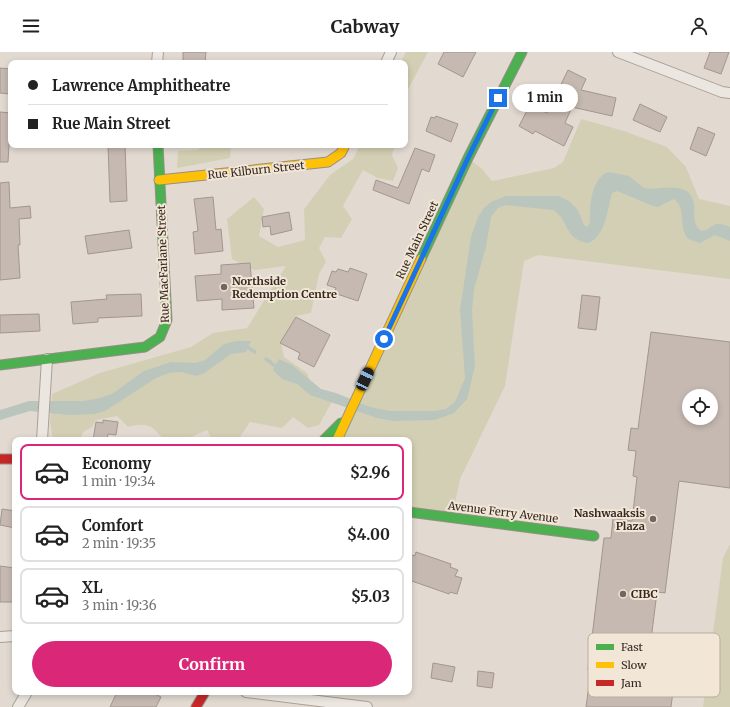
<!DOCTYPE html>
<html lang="en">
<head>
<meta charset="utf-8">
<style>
	:root { --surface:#fff; --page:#f6f6f6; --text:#222; --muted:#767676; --line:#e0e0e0; --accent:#db2777 }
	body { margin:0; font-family:Merriweather,serif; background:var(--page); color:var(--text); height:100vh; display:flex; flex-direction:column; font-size:15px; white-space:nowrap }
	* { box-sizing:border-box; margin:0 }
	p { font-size:13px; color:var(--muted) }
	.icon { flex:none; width:22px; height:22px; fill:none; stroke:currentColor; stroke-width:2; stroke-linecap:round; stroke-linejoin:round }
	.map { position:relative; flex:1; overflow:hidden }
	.details { position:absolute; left:12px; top:385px; width:400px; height:258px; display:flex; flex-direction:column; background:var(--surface); border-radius:8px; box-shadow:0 2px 6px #0003 }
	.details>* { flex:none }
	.top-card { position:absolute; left:8px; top:8px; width:400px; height:88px; border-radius:8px; box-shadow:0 2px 6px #0003; display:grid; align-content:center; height:88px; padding:0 20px; background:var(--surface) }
	.controls { position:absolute; left:682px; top:337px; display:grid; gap:8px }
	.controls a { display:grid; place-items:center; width:36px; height:36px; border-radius:50%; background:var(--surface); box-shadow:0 2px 6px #0003; font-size:20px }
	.end { position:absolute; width:18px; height:18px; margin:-9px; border:5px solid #1a73e8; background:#fff; box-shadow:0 0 0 2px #fff }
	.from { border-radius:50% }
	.bubble { position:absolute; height:28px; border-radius:14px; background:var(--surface); box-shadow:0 2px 6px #0003; font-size:13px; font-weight:700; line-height:28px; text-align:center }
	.car { position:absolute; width:12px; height:24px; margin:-12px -6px; border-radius:5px; box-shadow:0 0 3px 1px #0007; background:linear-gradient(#222 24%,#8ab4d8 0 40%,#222 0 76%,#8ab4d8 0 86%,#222 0) }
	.top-card b { display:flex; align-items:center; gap:14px; height:38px; font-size:15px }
	.top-card b+b { border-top:1px solid var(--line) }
	.top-card i { width:10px; height:10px; background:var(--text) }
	ul { padding:7px 0 0; list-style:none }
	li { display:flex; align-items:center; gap:12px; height:56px; margin:0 8px 6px; padding:0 12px; border:2px solid var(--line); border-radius:8px }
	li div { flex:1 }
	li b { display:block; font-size:15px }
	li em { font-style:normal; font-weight:700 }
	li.selected { border-color:var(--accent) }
	li>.icon { width:36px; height:36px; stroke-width:1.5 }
	.button { display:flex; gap:8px; margin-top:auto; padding:8px 20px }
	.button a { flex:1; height:46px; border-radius:24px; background:var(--accent); color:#fff; font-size:16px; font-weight:700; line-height:46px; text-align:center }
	header { display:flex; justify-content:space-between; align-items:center; height:52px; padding:0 20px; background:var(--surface); font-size:18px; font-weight:700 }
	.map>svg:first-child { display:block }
</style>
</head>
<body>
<header><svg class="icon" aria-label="menu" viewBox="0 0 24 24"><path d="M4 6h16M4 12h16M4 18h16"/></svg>Cabway<svg class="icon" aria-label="person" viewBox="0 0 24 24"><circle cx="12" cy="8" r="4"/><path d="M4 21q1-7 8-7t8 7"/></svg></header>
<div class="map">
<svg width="730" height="655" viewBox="0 0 730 655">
	<rect width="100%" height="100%" fill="#e2dad0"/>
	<path fill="#d3cfb4" d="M 406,0 L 428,0 L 405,43 L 405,11 L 400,11 Z
		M 581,67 L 624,79 L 667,95 L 686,115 L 699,147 L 730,154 L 730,227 L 538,203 L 524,209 L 505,334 L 460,427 L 452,466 L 409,460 L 409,388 L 337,388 L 468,106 L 482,117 L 492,129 L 554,116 L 563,110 Z
		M 203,93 L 231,93 L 230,106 L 177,116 L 178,99 L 198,98 Z
		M 360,93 L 395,93 L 392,103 L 398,116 L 393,129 L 378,126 L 363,118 L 343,154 L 352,167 L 341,186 L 325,185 L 319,196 L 326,210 L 319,222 L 311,261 L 296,264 L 281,291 L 284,305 L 307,321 L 313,339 L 334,346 L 319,373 L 308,376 L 293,365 L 282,376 L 250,370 L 238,388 L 212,388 L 207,378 C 195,383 178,393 165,387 C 161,385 158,381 155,378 C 148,371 138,372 128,375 L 117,364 L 96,368 L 92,375 L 83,380 L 80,388 L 53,388 L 50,370 L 52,342 L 100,321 L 191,295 L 213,281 L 247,276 L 286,214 L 254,218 L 232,207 L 227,167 L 254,145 L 264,157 L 259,184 L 278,195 L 305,188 L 304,157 L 330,123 L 353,107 Z
		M 730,492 L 730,655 L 703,655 L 723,506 Z"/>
	<path fill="#bac6bd" d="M 609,120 L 629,124 L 644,136 C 657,138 669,133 682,137 C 704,144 686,172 702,179 C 716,176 711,167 730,175 L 730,189 L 715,183 L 700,191 L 688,187 C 678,173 687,157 674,147 L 658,155 L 653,154 L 617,139 L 612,141 C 608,156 605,186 588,191 C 564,188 569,167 553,158 L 505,153 L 498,156 L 491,165 L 486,195 L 474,237 L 472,258 L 475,314 L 467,347 L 454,361 L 435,368 L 393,369 L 377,366 L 310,343 L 297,332 L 282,327 L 273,318 L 279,307 L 292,313 L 321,337 L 336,341 L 370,355 L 390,359 L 435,359 L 446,357 L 455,350 L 465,326 L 460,258 L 471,185 L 478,165 L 484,156 L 491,150 L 506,144 L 558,144 L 569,149 L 578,158 L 584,173 L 587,175 C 592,170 589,166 590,160 C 590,147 595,123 609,120 Z
		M 236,289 L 251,289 L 246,300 L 231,302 L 203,322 L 196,324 L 182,320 L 169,321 L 156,326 L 105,359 L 95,362 L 69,363 L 30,359 L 0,368 L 0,358 L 29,349 L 84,349 L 100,346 L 112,342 L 144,319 L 171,310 L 196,311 L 205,308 L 224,292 Z"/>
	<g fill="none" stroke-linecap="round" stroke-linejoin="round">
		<path stroke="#bac6bd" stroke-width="3.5" d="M 245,296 L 249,296 L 255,300
			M 266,307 L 278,316"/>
	</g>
	<path fill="#c6b9b1" stroke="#a2968f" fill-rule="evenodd" d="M 183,0 L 206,0 L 205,11 L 183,11 Z
		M 444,0 L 476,0 L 463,25 L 438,12 Z
		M 710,0 L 729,0 L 721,22 L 704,16 Z
		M 0,16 L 11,17 L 11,42 L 0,41 Z
		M 568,18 L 586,27 L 581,38 L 616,46 L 612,64 L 572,55 L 565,71 L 573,75 L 564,94 L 535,79 L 533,82 L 519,74 L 530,53 L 547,61 Z
		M 640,52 L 667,65 L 660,80 L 633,68 Z
		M 0,60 L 11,61 L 8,110 L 0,110 Z
		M 436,64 L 458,72 L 451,90 L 426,79 L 431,65 L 435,66 Z
		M 698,75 L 715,82 L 706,104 L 690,97 Z
		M 108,93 L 125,93 L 127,149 L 110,150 Z
		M 415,96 L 435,103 L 429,120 L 422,117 L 409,152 L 373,138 L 376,128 L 398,136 Z
		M 9,130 L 10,156 L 30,154 L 31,166 L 19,167 L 20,193 L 18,193 L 20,226 L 0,228 L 0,131 Z
		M 213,145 L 216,178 L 221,177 L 223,199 L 195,202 L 193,180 L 198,179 L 194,147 Z
		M 289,160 L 292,178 L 271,183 L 270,174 L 263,175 L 262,165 Z
		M 129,178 L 132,196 L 88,202 L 85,184 Z
		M 250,211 L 254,256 L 222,258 L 222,247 L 197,249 L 195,224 L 221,222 L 221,213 Z
		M 350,216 L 367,222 L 358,249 L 334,241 L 336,236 L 327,233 L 332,219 L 336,220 L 338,217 L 348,220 Z
		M 141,242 L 142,264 L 98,266 L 98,270 L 73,272 L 71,250 L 107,247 L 106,243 Z
		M 582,243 L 600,245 L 596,278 L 578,276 Z
		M 39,262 L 40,279 L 0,281 L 0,263 Z
		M 296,265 L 330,283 L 314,315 L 298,307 L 300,301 L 280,291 Z
		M 651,280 L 730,290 L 730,436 L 679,429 L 665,541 L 657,540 L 647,620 L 675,624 L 671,655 L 586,655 L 591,618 L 588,618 L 604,486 L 611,486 L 613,466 L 632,469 L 637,425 L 633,424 L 636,399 L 628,398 L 631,376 L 638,377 ZM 689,344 L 711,344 L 711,366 L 689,366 Z
		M 103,368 L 118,370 L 116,383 L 108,382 L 107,388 L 93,388 L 96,370 L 103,371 Z
		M 2,457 L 15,459 L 15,476 L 0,473 Z
		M 416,500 L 451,512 L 450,515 L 458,518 L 455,524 L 462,526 L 457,542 L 450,540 L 449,542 L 409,528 L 409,502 L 415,504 Z
		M 0,514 L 15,516 L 13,550 L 0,550 Z
		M 433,611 L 455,615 L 452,630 L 431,626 Z
		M 478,619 L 494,621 L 492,636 L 477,634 Z
		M 117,640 L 151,640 L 161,645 L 156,655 L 110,655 Z"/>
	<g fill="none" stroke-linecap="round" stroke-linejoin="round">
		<defs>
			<path id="street" d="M 618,0 L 722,40 L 730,41
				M 157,11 L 158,0
				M 386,11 L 391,0
				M 42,388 L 47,307
				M 0,585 L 15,584
				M 246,640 L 367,655
				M 18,655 L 27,640"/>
			<path id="fast" d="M 421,207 L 468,106 L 522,0
				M 0,313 L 145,295 L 160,285 L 167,268 L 158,93
				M 324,388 L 341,371
				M 409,460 L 594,484"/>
			<path id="slow" d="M 159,128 L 328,110 L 341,101 L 345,93
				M 337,388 L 421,207"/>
			<path id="jam" d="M 0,407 L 15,407
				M 196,655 L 205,640"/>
		</defs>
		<use href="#street" stroke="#a8a098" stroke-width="12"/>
		<use href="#fast" stroke="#978f88" stroke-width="11"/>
		<use href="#slow" stroke="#978f88" stroke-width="11"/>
		<use href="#jam" stroke="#978f88" stroke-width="11"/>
		<use href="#street" stroke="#ebe7e0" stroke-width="10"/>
		<use href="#fast" stroke="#4caf50" stroke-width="9"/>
		<use href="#slow" stroke="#ffc107" stroke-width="9"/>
		<use href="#jam" stroke="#c62828" stroke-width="9"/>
	</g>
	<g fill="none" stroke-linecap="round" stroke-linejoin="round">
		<path stroke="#1a73e8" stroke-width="5" d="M 384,287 L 468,106 L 498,46"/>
	</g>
	<g fill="#72665e" stroke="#f2e6d7" stroke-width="1.5">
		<circle cx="224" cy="235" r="4"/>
		<circle cx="653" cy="467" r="4"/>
		<circle cx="623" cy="542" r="4"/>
	</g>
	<g text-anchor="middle" stroke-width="4" stroke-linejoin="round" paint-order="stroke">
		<g font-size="11" fill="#362821" stroke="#f2e6d7">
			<text transform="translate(256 118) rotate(-6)" y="4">Rue Kilburn Street</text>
			<text transform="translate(417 188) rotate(-65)" y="4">Rue Main Street</text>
			<text transform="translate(163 212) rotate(-92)" y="4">Rue MacFarlane Street</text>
			<text transform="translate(503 460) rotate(7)" y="4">Avenue Ferry Avenue</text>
		</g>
		<g font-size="11" font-weight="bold" fill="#362821" stroke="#f2e6d7" text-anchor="start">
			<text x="232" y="233">Northside<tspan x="232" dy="13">Redemption Centre</tspan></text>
			<text x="645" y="465" text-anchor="end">Nashwaaksis<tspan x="645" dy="13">Plaza</tspan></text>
			<text x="631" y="546">CIBC</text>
		</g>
	</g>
	<rect x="588" y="581" width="132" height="64" rx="6" fill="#f2e6d7" stroke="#baada0" stroke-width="1"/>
	<rect x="596" y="592" width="18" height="6" fill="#4caf50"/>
	<rect x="596" y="610" width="18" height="6" fill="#ffc107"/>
	<rect x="596" y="628" width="18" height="6" fill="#c62828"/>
	<g font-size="11" fill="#362821">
		<text x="621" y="599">Fast</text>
		<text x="621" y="617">Slow</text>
		<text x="621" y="635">Jam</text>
	</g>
</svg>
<div class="controls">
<a><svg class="icon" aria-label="locate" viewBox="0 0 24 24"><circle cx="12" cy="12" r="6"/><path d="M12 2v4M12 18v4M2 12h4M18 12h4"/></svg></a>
</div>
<i class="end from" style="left:384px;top:287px"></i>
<i class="end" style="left:498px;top:46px"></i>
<div class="bubble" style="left:512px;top:32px;width:66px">1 min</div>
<i class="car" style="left:365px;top:327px;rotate:25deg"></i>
<div class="top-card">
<b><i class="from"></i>Lawrence Amphitheatre</b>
<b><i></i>Rue Main Street</b>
</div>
<section class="details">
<ul>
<li class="selected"><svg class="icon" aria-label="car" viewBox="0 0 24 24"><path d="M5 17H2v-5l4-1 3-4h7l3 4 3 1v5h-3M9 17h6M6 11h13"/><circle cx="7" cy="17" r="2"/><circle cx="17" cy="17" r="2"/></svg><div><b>Economy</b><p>1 min · 19:34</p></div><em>$2.96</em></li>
<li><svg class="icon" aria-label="car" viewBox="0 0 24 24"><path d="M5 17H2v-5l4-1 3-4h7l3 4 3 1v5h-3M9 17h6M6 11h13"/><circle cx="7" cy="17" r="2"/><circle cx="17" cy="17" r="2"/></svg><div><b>Comfort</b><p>2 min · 19:35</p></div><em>$4.00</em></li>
<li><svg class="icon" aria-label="car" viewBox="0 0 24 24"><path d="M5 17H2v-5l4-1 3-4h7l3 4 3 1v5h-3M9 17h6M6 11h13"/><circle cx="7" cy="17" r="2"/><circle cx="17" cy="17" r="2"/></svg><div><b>XL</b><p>3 min · 19:36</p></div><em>$5.03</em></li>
</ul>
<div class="button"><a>Confirm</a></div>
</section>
</div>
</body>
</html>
